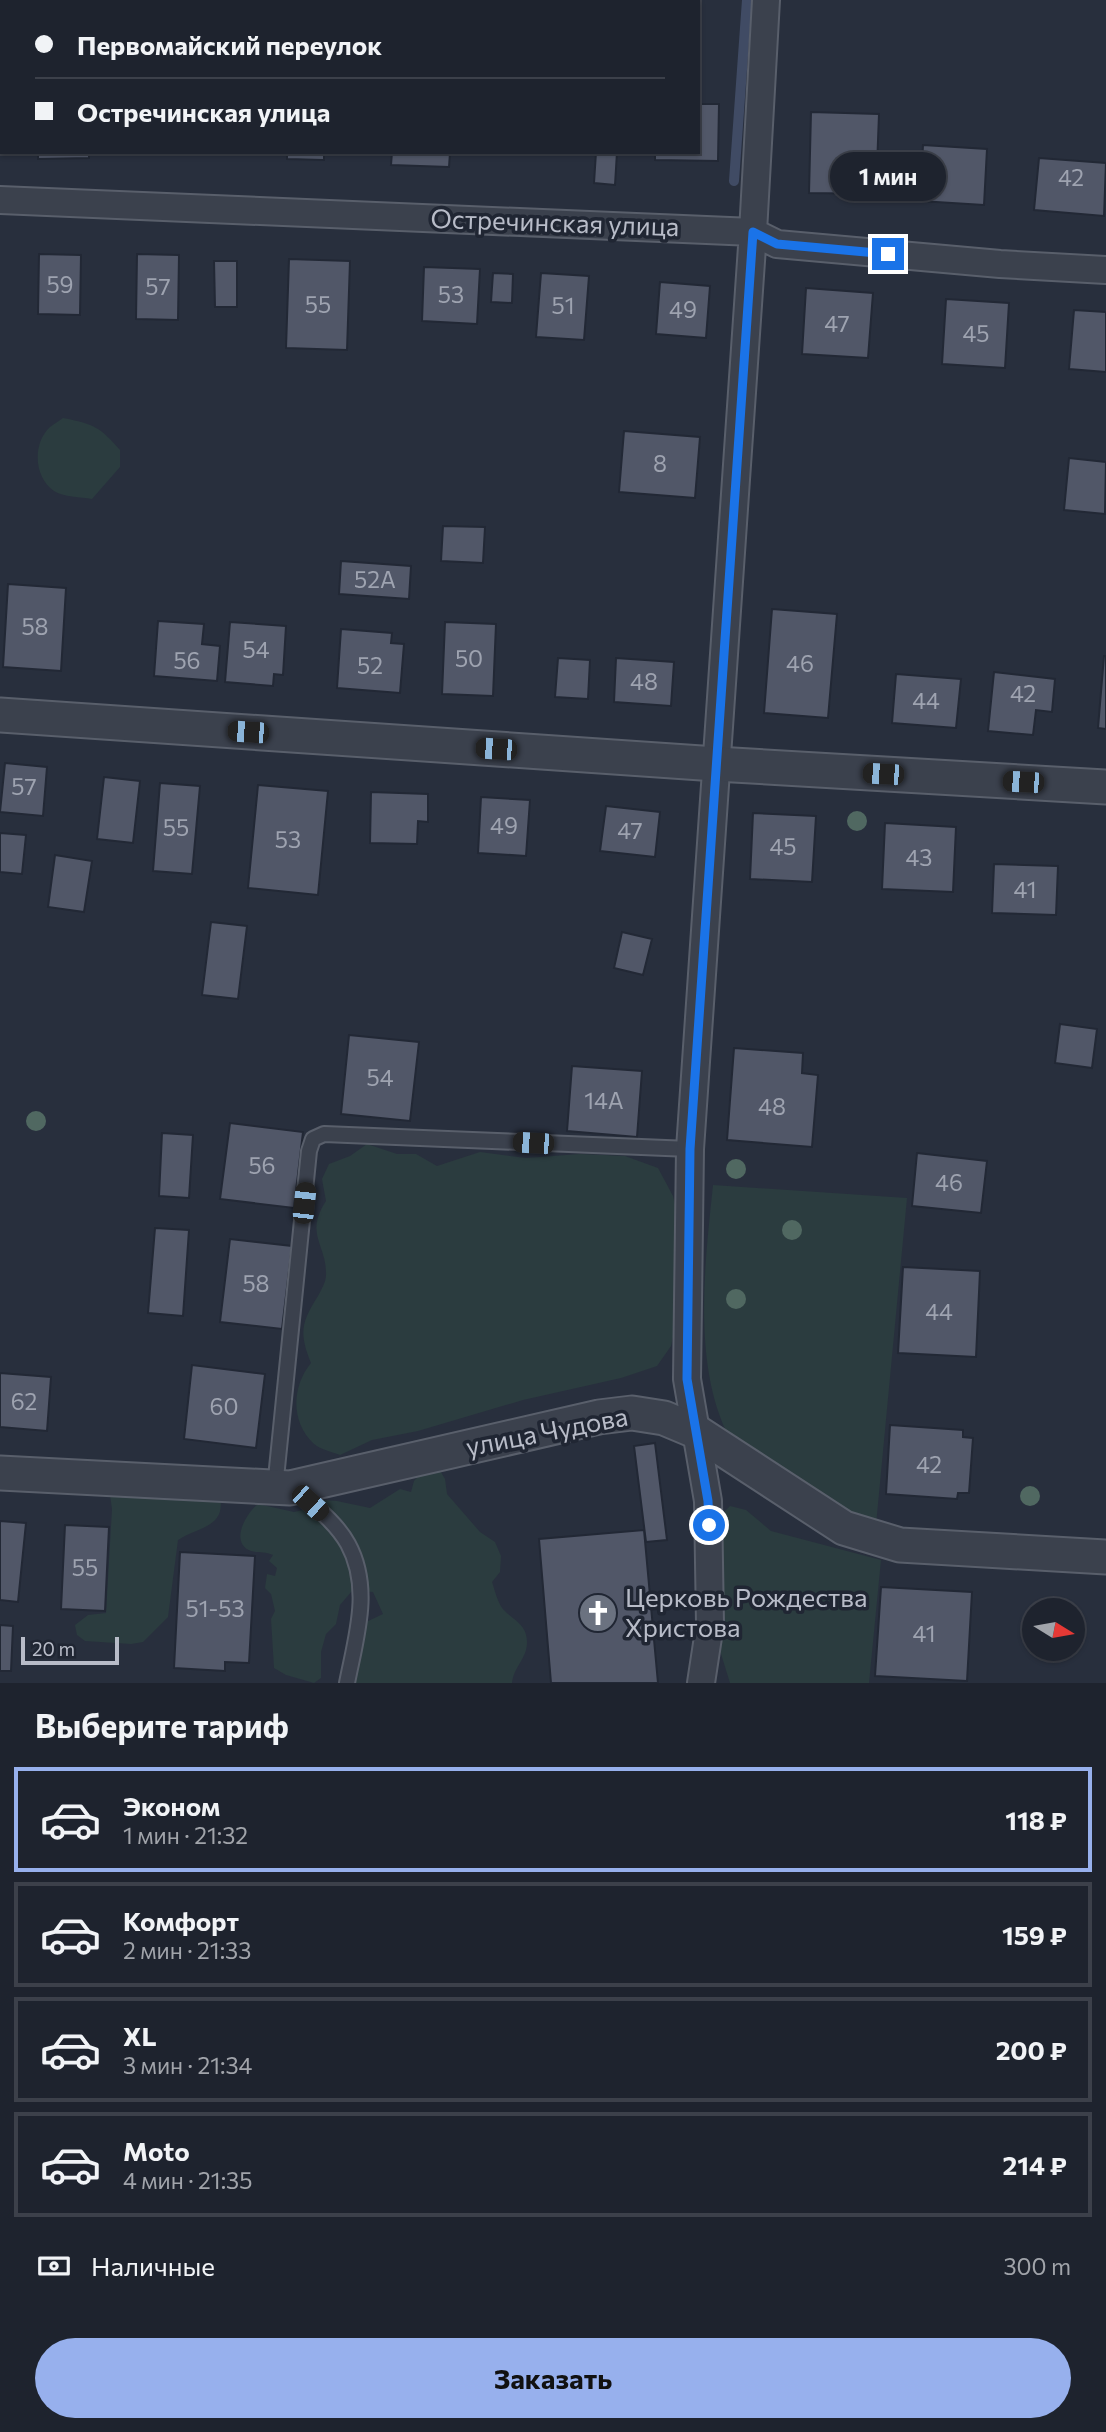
<!DOCTYPE html>
<html lang="ru">
<head>
<meta charset="utf-8">
<style>
	:root { --surface:#1e232e; --page:#2b2f3a; --text:#f1f3f6; --muted:#a1a4aa; --line:#3c404a; --accent:#97b0ed }
	body { margin:0; font-family:Commissioner,sans-serif; background:var(--page); color:var(--text); height:100vh; display:flex; flex-direction:column; font-size:26px; white-space:nowrap }
	* { box-sizing:border-box; margin:0 }
	p { font-size:23px; color:var(--muted) }
	.icon { flex:none; width:38px; height:38px; fill:none; stroke:currentColor; stroke-width:2; stroke-linecap:round; stroke-linejoin:round }
	.map { position:relative; height:1683px; overflow:hidden }
	.side { display:flex; flex-direction:column; background:var(--surface); flex:1 }
	.side>* { flex:none }
	.banner { position:absolute; left:0px; top:0px; width:700px; height:154px; box-shadow:0 2px 5px #0004,0 0 0 2px var(--line); display:grid; align-content:center; height:154px; padding:0 35px; background:var(--surface) }
	.needle { width:46px; rotate:101deg }
	.tools { position:absolute; left:1022px; top:1598px; display:grid; gap:14px }
	.tools a { display:grid; place-items:center; width:63px; height:63px; border-radius:50%; background:var(--surface); box-shadow:0 2px 5px #0004,0 0 0 2px var(--line); font-size:35px }
	.scale { position:absolute; left:21px; bottom:18px; width:98px; box-sizing:border-box; padding-left:7px; border:4px solid #b8bcc8; border-top:0; font-size:19px; line-height:24px; white-space:nowrap; color:#b8bcc8; -webkit-text-stroke:5px #202633; paint-order:stroke }
	.end { position:absolute; width:32px; height:32px; margin:-16px; border:9px solid #1a73e8; background:#fff; box-shadow:0 0 0 4px #fff }
	.from { border-radius:50% }
	.bubble { position:absolute; height:49px; border-radius:24px; background:var(--surface); box-shadow:0 2px 5px #0004,0 0 0 2px var(--line); font-size:23px; font-weight:700; line-height:49px; text-align:center }
	.car { position:absolute; width:21px; height:42px; margin:-21px -10px; border-radius:9px; box-shadow:0 0 5px 2px #0007; background:linear-gradient(#222 24%,#8ab4d8 0 40%,#222 0 76%,#8ab4d8 0 86%,#222 0) }
	.banner b { display:flex; align-items:center; gap:24px; height:66px; font-size:26px }
	.banner b+b { border-top:2px solid var(--line) }
	.banner i { width:18px; height:18px; background:var(--text) }
	ul { padding:0; list-style:none }
	li { display:flex; align-items:center; gap:21px; height:105px; margin:0 14px 10px; padding:0 21px; border:4px solid var(--line); border-radius:0px }
	li div { flex:1 }
	li b { display:block; font-size:26px }
	li em { font-style:normal; font-weight:700 }
	li.selected { border-color:var(--accent) }
	li>.icon { width:63px; height:63px; stroke-width:1.5 }
	h2 { padding:0 35px; font-size:32px; line-height:84px }
	.pay { display:flex; align-items:center; gap:18px; height:77px; padding:0 35px; font-size:26px }
	.pay p { margin-inline-start:auto }
	.cta { display:flex; gap:14px; margin-top:auto; padding:14px 35px }
	.cta a { flex:1; height:80px; border-radius:42px; background:var(--accent); color:#111; font-size:28px; font-weight:700; line-height:80px; text-align:center }
	.map>svg:first-child { display:block }
</style>
</head>
<body>
<div class="map">
<svg width="1106" height="1683" viewBox="0 0 1106 1683">
	<rect width="100%" height="100%" fill="#282f3d"/>
	<path fill="#2b3c3f" d="M 63,418 C 94,424 100,427 120,450 L 120,467 L 92,499 C 81,497 63,497 54,491 C 34,477 32,444 50,427 C 54,424 59,421 63,418 Z
		M 367,1144 L 397,1154 L 416,1154 L 437,1166 L 480,1152 L 526,1158 L 580,1154 L 625,1156 L 658,1168 L 673,1196 L 680,1226 L 679,1310 L 671,1346 L 657,1366 L 621,1378 L 523,1400 L 418,1431 L 372,1440 L 340,1455 C 332,1452 320,1449 314,1444 C 290,1422 292,1386 311,1363 C 299,1333 301,1323 318,1296 C 321,1290 326,1282 326,1275 C 327,1244 304,1235 326,1201 L 322,1179 L 329,1164 L 350,1156 Z
		M 713,1185 L 907,1198 L 876,1525 L 839,1510 L 729,1437 C 692,1365 705,1263 713,1185 Z
		M 425,1468 L 439,1469 L 445,1479 L 447,1494 L 480,1532 L 495,1542 L 501,1556 L 500,1572 L 492,1582 C 495,1591 497,1600 502,1608 C 512,1620 527,1623 527,1642 C 527,1659 514,1666 512,1683 L 356,1683 L 354,1676 L 366,1622 L 383,1614 L 373,1592 L 352,1591 L 340,1605 L 336,1624 L 326,1634 L 321,1652 L 321,1678 L 314,1683 L 286,1675 L 274,1668 L 271,1619 L 275,1611 L 271,1594 L 265,1588 L 267,1574 L 275,1576 L 277,1568 L 269,1561 L 273,1555 C 265,1551 258,1553 251,1551 C 229,1543 246,1513 258,1504 L 294,1512 L 307,1509 L 322,1500 L 337,1501 L 370,1508 L 400,1489 L 411,1492 L 414,1481 Z
		M 110,1495 L 220,1496 C 226,1528 199,1526 178,1540 L 168,1617 L 143,1642 L 131,1644 L 85,1641 L 77,1635 L 75,1625 L 88,1615 L 106,1613 L 112,1509 Z
		M 730,1506 L 746,1510 L 771,1531 L 881,1560 L 869,1683 L 730,1683 L 718,1644 L 724,1601 L 720,1523 L 724,1512 Z"/>
	<g fill="none" stroke-linecap="round" stroke-linejoin="round">
		<path stroke="#404b64" stroke-width="10" d="M 734,181 L 747,0"/>
	</g>
	<path fill="#515768" stroke="#222835" stroke-width="2" d="M 698,104 L 719,104 L 718,161 L 655,160 L 655,152 L 698,152 Z
		M 811,112 L 879,114 L 876,194 L 809,193 Z
		M 923,145 L 987,149 L 984,205 L 920,201 Z
		M 38,152 L 89,152 L 89,158 L 38,159 Z
		M 287,152 L 324,152 L 324,160 L 287,159 Z
		M 392,152 L 459,152 L 450,153 L 449,167 L 391,165 Z
		M 596,152 L 617,152 L 615,185 L 594,183 Z
		M 1039,158 L 1106,163 L 1104,216 L 1034,210 Z
		M 39,254 L 81,255 L 80,315 L 38,314 Z
		M 137,254 L 179,255 L 178,320 L 136,319 Z
		M 289,259 L 350,261 L 347,350 L 286,348 Z
		M 214,261 L 237,261 L 237,307 L 215,307 Z
		M 424,267 L 480,269 L 477,324 L 422,321 Z
		M 493,273 L 513,274 L 512,303 L 491,302 Z
		M 541,273 L 589,276 L 584,340 L 536,337 Z
		M 660,282 L 710,286 L 706,338 L 656,334 Z
		M 806,288 L 873,293 L 868,358 L 802,354 Z
		M 946,299 L 1009,303 L 1005,368 L 942,364 Z
		M 1074,310 L 1106,312 L 1106,372 L 1069,369 Z
		M 624,431 L 700,437 L 695,498 L 619,492 Z
		M 1069,458 L 1106,462 L 1105,514 L 1064,510 Z
		M 443,526 L 485,527 L 483,563 L 441,561 Z
		M 341,561 L 411,566 L 409,599 L 339,594 Z
		M 8,584 L 66,588 L 61,671 L 3,667 Z
		M 772,609 L 837,614 L 828,718 L 764,713 Z
		M 158,621 L 204,624 L 202,644 L 220,646 L 217,681 L 154,676 Z
		M 230,622 L 286,626 L 283,675 L 274,674 L 273,686 L 225,682 Z
		M 445,622 L 496,624 L 493,696 L 442,694 Z
		M 341,629 L 392,633 L 391,643 L 404,644 L 400,693 L 337,688 Z
		M 1104,656 L 1106,656 L 1106,729 L 1098,728 Z
		M 558,658 L 590,660 L 588,699 L 555,697 Z
		M 616,658 L 674,662 L 671,706 L 614,702 Z
		M 994,672 L 1055,679 L 1052,712 L 1036,710 L 1033,735 L 988,731 Z
		M 896,674 L 961,679 L 956,728 L 892,723 Z
		M 5,763 L 47,767 L 43,816 L 0,812 Z
		M 104,777 L 140,781 L 133,843 L 97,839 Z
		M 160,783 L 200,786 L 192,874 L 153,871 Z
		M 258,785 L 328,791 L 318,895 L 248,888 Z
		M 371,792 L 428,794 L 428,822 L 418,821 L 417,844 L 370,843 Z
		M 481,797 L 530,800 L 526,856 L 478,853 Z
		M 606,806 L 660,812 L 655,857 L 600,851 Z
		M 753,813 L 816,816 L 812,882 L 750,879 Z
		M 885,823 L 956,827 L 953,892 L 882,889 Z
		M 0,833 L 26,835 L 22,874 L 0,872 Z
		M 55,855 L 92,861 L 84,912 L 48,907 Z
		M 994,864 L 1058,866 L 1056,915 L 992,913 Z
		M 211,922 L 247,926 L 238,999 L 202,995 Z
		M 622,932 L 652,939 L 643,975 L 614,968 Z
		M 1060,1024 L 1097,1029 L 1092,1068 L 1055,1063 Z
		M 349,1035 L 419,1042 L 410,1121 L 341,1114 Z
		M 734,1048 L 803,1053 L 802,1073 L 818,1075 L 812,1147 L 727,1140 Z
		M 572,1066 L 642,1071 L 637,1137 L 567,1131 Z
		M 230,1123 L 303,1132 L 294,1208 L 220,1199 Z
		M 162,1133 L 193,1135 L 189,1198 L 159,1196 Z
		M 917,1153 L 987,1161 L 981,1213 L 912,1206 Z
		M 155,1228 L 189,1230 L 183,1316 L 148,1313 Z
		M 230,1239 L 292,1246 L 282,1329 L 220,1322 Z
		M 903,1267 L 980,1271 L 976,1357 L 898,1353 Z
		M 192,1365 L 265,1374 L 256,1448 L 184,1439 Z
		M 0,1373 L 51,1377 L 47,1431 L 0,1427 Z
		M 890,1425 L 963,1430 L 963,1437 L 973,1438 L 969,1493 L 958,1493 L 957,1499 L 886,1494 Z
		M 655,1443 L 667,1540 L 646,1542 L 634,1446 Z
		M 0,1521 L 26,1523 L 18,1602 L 0,1600 Z
		M 65,1525 L 109,1527 L 105,1611 L 61,1609 Z
		M 644,1530 L 658,1683 L 551,1683 L 539,1539 Z
		M 180,1552 L 255,1556 L 249,1663 L 225,1662 L 225,1671 L 174,1668 Z
		M 881,1587 L 972,1592 L 967,1681 L 875,1676 Z
		M 0,1625 L 13,1626 L 11,1671 L 0,1671 Z"/>
	<g fill="none" stroke-linecap="round" stroke-linejoin="round">
		<defs>
			<path id="service" d="M 275,1488 L 309,1151 L 313,1139 L 324,1134 L 690,1149
				M 295,1489 C 313,1505 336,1522 348,1544 C 372,1588 356,1637 347,1683"/>
			<path id="minor" d="M 0,200 L 753,232 L 777,244 L 1000,264 L 1106,270
				M 701,1683 L 710,1624 L 708,1501 L 687,1379 L 690,1149 L 753,232 L 766,0"/>
			<path id="tertiary" d="M 0,715 L 716,764 L 1106,787
				M 0,1473 L 290,1488 L 599,1417 L 632,1413 L 664,1418 L 695,1431 L 844,1528 L 900,1545 L 1106,1557"/>
		</defs>
		<use href="#service" stroke="#595f6b" stroke-width="18"/>
		<use href="#minor" stroke="#595f6b" stroke-width="30"/>
		<use href="#tertiary" stroke="#595f6b" stroke-width="37"/>
		<use href="#service" stroke="#3b414d" stroke-width="14"/>
		<use href="#minor" stroke="#3b414d" stroke-width="26"/>
		<use href="#tertiary" stroke="#3b414d" stroke-width="33"/>
	</g>
	<g fill="#506861">
		<circle cx="857" cy="821" r="10"/>
		<circle cx="36" cy="1121" r="10"/>
		<circle cx="736" cy="1169" r="10"/>
		<circle cx="792" cy="1230" r="10"/>
		<circle cx="736" cy="1299" r="10"/>
		<circle cx="1030" cy="1496" r="10"/>
	</g>
	<g fill="none" stroke-linecap="round" stroke-linejoin="round">
		<path stroke="#1a73e8" stroke-width="9" d="M 709,1525 L 708,1501 L 687,1379 L 690,1149 L 753,232 L 777,244 L 888,254"/>
	</g>
	<defs>
		<symbol id="church-disc" viewBox="-11 -11 22 22"><circle r="9.5" fill="#6b7280" stroke="#202633"/><path d="M-1.2-6h2.4v3.5h3.3v2.4h-3.3V6h-2.4V-.1h-3.3v-2.4h3.3Z" fill="#fff"/></symbol>
	</defs>
	<g fill-rule="evenodd">
		<use href="#church-disc" x="576" y="1591" width="44" height="44"/>
	</g>
	<g text-anchor="middle" stroke-width="7" stroke-linejoin="round" paint-order="stroke">
		<g font-size="23" fill="#9ea3b0">
			<text x="1071" y="186">42</text>
			<text x="60" y="293">59</text>
			<text x="158" y="295">57</text>
			<text x="451" y="303">53</text>
			<text x="318" y="313">55</text>
			<text x="563" y="314">51</text>
			<text x="683" y="318">49</text>
			<text x="837" y="332">47</text>
			<text x="976" y="342">45</text>
			<text x="660" y="472">8</text>
			<text x="375" y="588">52А</text>
			<text x="35" y="635">58</text>
			<text x="256" y="658">54</text>
			<text x="469" y="667">50</text>
			<text x="187" y="669">56</text>
			<text x="800" y="672">46</text>
			<text x="370" y="674">52</text>
			<text x="644" y="690">48</text>
			<text x="1023" y="702">42</text>
			<text x="926" y="709">44</text>
			<text x="24" y="795">57</text>
			<text x="504" y="834">49</text>
			<text x="176" y="836">55</text>
			<text x="630" y="839">47</text>
			<text x="288" y="848">53</text>
			<text x="783" y="855">45</text>
			<text x="919" y="866">43</text>
			<text x="1025" y="898">41</text>
			<text x="380" y="1086">54</text>
			<text x="604" y="1109">14А</text>
			<text x="772" y="1115">48</text>
			<text x="262" y="1174">56</text>
			<text x="949" y="1191">46</text>
			<text x="256" y="1292">58</text>
			<text x="939" y="1320">44</text>
			<text x="24" y="1410">62</text>
			<text x="224" y="1415">60</text>
			<text x="929" y="1473">42</text>
			<text x="85" y="1576">55</text>
			<text x="215" y="1617">51-53</text>
			<text x="924" y="1642">41</text>
		</g>
		<g font-size="26" fill="#b8bcc8" stroke="#202633">
			<text transform="translate(555 223) rotate(2)" y="9">Остречинская улица</text>
			<text transform="translate(547 1432) rotate(-11)" y="9">улица Чудова</text>
		</g>
		<g font-size="26" fill="#b8bcc8" stroke="#202633" text-anchor="start">
			<text x="625" y="1607">Церковь Рождества<tspan x="625" dy="30">Христова</tspan></text>
		</g>
	</g>
</svg>
<div class="tools">
<a><svg class="needle" viewBox="-14 -14 28 28"><path d="M0-13l5 13h-10z" fill="#e53935"/><path d="M0 13l5-13h-10z" fill="#a1a4aa"/></svg></a>
</div>
<div class="scale">20 m</div>
<i class="end from" style="left:709px;top:1525px"></i>
<i class="end" style="left:888px;top:254px"></i>
<div class="bubble" style="left:830px;top:152px;width:116px">1 мин</div>
<i class="car" style="left:248px;top:732px;rotate:274deg"></i>
<i class="car" style="left:496px;top:749px;rotate:274deg"></i>
<i class="car" style="left:883px;top:774px;rotate:273deg"></i>
<i class="car" style="left:1023px;top:782px;rotate:273deg"></i>
<i class="car" style="left:533px;top:1143px;rotate:273deg"></i>
<i class="car" style="left:304px;top:1203px;rotate:6deg"></i>
<i class="car" style="left:310px;top:1503px;rotate:132deg"></i>
<div class="banner">
<b><i class="from"></i>Первомайский переулок</b>
<b><i></i>Остречинская улица</b>
</div>
</div>
<section class="side">
<h2>Выберите тариф</h2>
<ul>
<li class="selected"><svg class="icon" aria-label="car" viewBox="0 0 24 24"><path d="M5 17H2v-5l4-1 3-4h7l3 4 3 1v5h-3M9 17h6M6 11h13"/><circle cx="7" cy="17" r="2"/><circle cx="17" cy="17" r="2"/></svg><div><b>Эконом</b><p>1 мин · 21:32</p></div><em>118 ₽</em></li>
<li><svg class="icon" aria-label="car" viewBox="0 0 24 24"><path d="M5 17H2v-5l4-1 3-4h7l3 4 3 1v5h-3M9 17h6M6 11h13"/><circle cx="7" cy="17" r="2"/><circle cx="17" cy="17" r="2"/></svg><div><b>Комфорт</b><p>2 мин · 21:33</p></div><em>159 ₽</em></li>
<li><svg class="icon" aria-label="car" viewBox="0 0 24 24"><path d="M5 17H2v-5l4-1 3-4h7l3 4 3 1v5h-3M9 17h6M6 11h13"/><circle cx="7" cy="17" r="2"/><circle cx="17" cy="17" r="2"/></svg><div><b>XL</b><p>3 мин · 21:34</p></div><em>200 ₽</em></li>
<li><svg class="icon" aria-label="car" viewBox="0 0 24 24"><path d="M5 17H2v-5l4-1 3-4h7l3 4 3 1v5h-3M9 17h6M6 11h13"/><circle cx="7" cy="17" r="2"/><circle cx="17" cy="17" r="2"/></svg><div><b>Moto</b><p>4 мин · 21:35</p></div><em>214 ₽</em></li>
</ul>
<div class="pay"><svg class="icon" aria-label="cash" viewBox="0 0 24 24"><path d="M3 7h18v10H3z"/><circle cx="12" cy="12" r="2"/></svg>Наличные<p>300 m</p></div>
<div class="cta"><a>Заказать</a></div>
</section>
</body>
</html>
